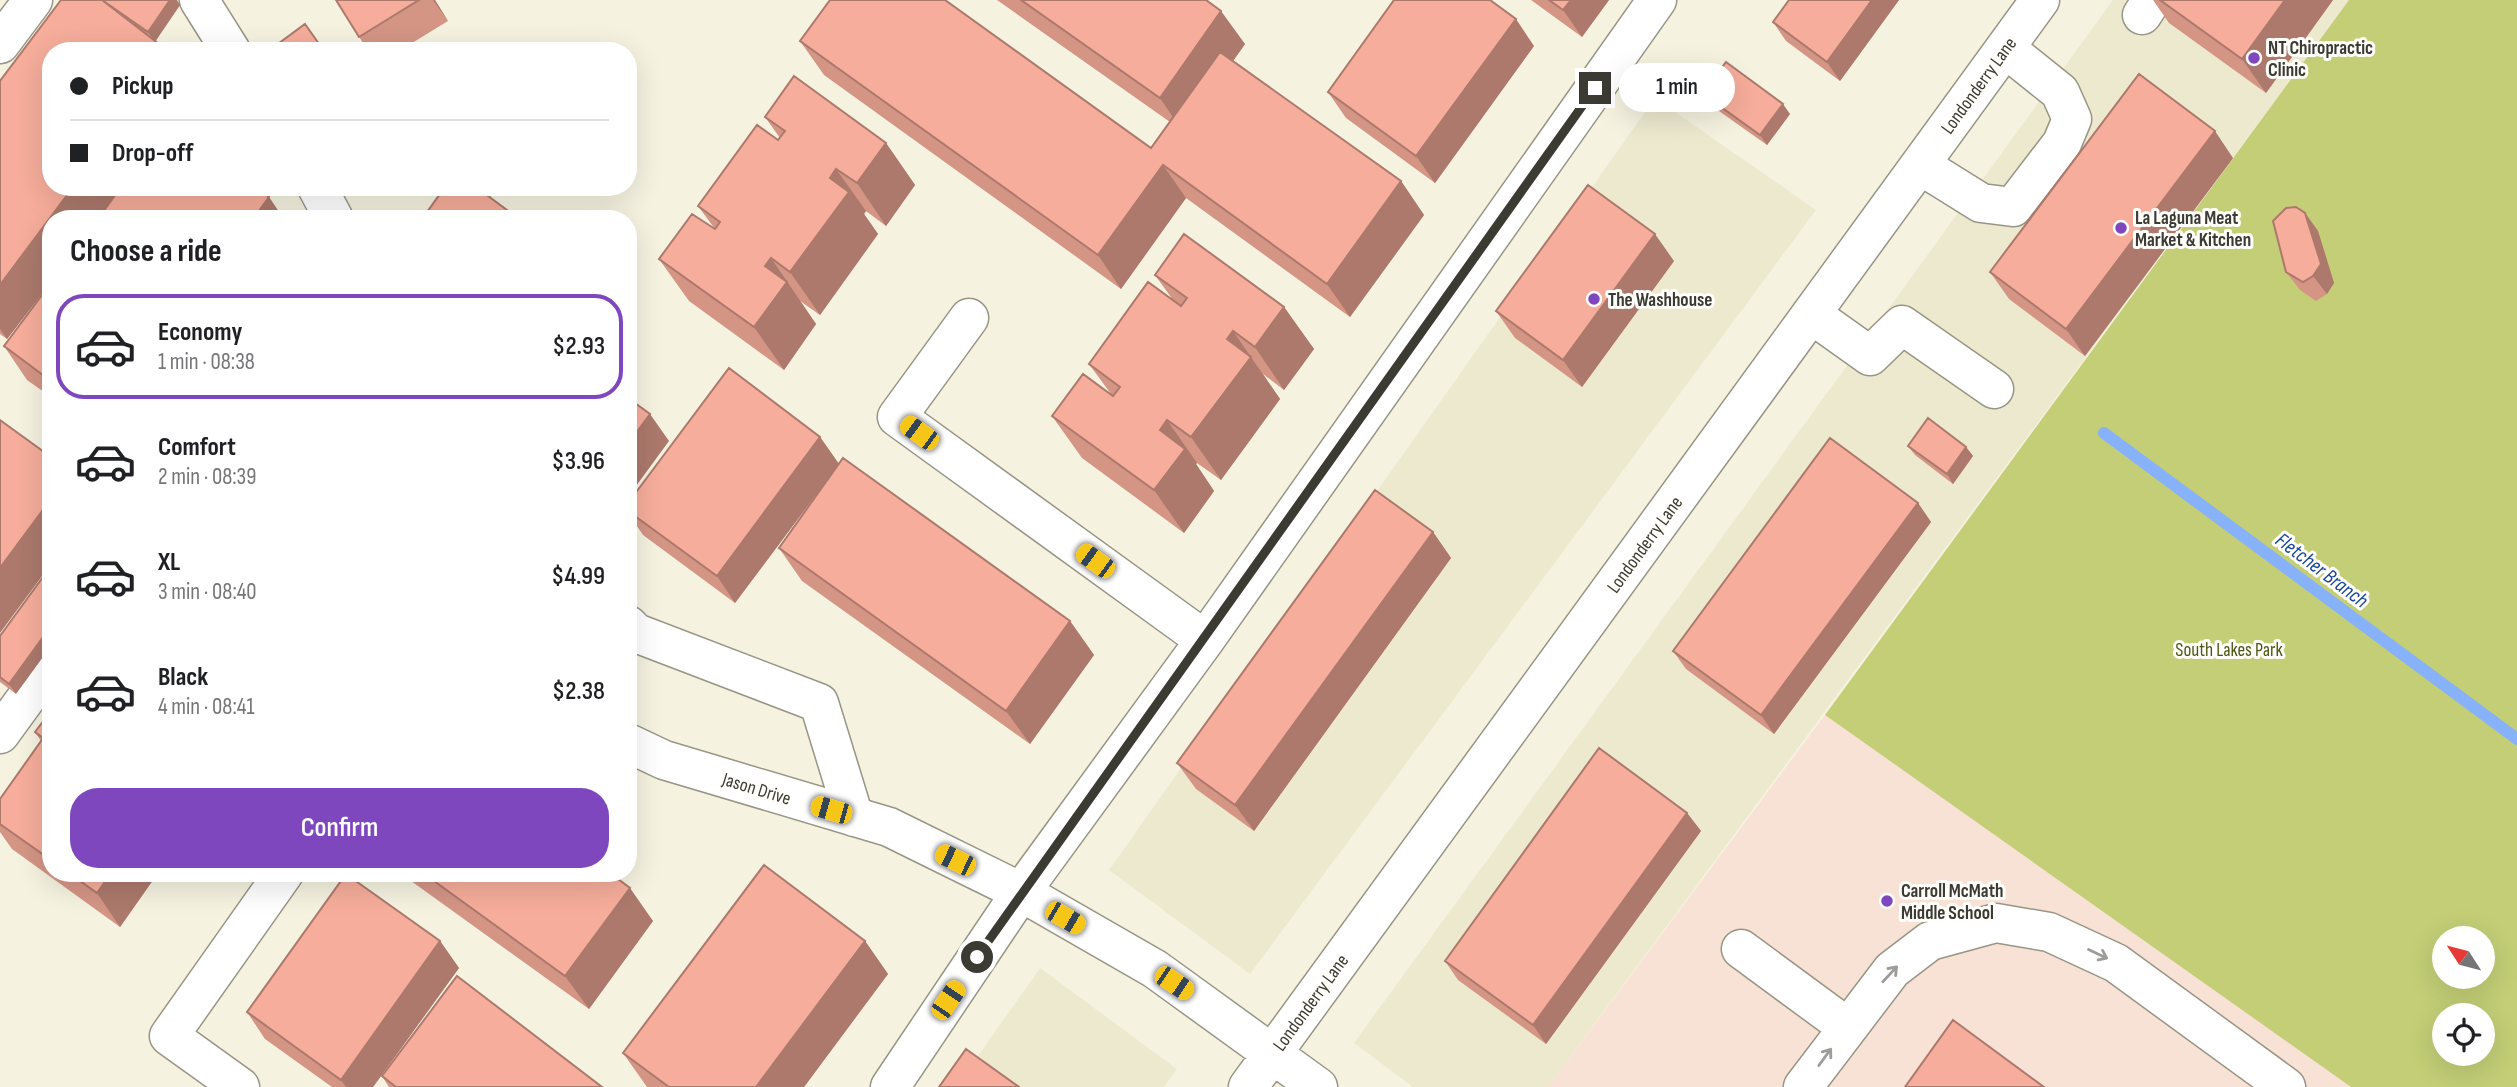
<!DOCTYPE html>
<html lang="en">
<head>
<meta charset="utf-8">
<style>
	:root { --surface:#fff; --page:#f2f2f2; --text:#202124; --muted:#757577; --line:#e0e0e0; --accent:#7e47be }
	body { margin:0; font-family:"Sofia Sans Condensed",sans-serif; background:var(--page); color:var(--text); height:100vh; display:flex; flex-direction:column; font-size:26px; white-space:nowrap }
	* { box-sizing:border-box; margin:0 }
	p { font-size:23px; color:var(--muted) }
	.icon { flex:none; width:38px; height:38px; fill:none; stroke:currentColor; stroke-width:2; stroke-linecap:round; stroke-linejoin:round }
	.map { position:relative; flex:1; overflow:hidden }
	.sheet { position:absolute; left:42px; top:210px; width:595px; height:672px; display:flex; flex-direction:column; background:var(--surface); border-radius:28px; box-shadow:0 7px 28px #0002 }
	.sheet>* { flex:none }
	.top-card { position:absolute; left:42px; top:42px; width:595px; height:154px; border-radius:28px; box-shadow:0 7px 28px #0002; display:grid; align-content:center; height:154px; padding:0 28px; background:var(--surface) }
	.needle { width:46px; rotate:306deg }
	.tools { position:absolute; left:2432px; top:926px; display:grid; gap:14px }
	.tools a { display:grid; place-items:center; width:63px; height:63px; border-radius:50%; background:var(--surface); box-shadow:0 7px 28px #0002; font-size:35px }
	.end { position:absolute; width:32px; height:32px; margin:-16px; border:9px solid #3b3a33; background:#fff; box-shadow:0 0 0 4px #fff }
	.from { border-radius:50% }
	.bubble { position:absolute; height:49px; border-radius:24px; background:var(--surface); box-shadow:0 7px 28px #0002; font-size:23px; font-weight:600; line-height:49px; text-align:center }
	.car { position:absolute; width:21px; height:42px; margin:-21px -10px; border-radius:9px; box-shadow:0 0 5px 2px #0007; background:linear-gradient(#f5c518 24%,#345 0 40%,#f5c518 0 76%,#345 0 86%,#f5c518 0) }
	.top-card b { display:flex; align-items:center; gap:24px; height:66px; font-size:26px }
	.top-card b+b { border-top:2px solid var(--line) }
	.top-card i { width:18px; height:18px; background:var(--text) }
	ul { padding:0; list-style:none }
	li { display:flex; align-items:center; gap:21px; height:105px; margin:0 14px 10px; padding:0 14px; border:4px solid transparent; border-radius:28px }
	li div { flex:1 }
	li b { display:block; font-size:26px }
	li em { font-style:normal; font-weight:600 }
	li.current { border-color:var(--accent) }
	li>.icon { width:63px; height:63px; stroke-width:1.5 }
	h2 { padding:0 28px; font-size:32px; line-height:84px }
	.cta { display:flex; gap:14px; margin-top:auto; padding:14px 28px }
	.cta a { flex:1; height:80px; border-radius:28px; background:var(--accent); color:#fff; font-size:28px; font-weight:600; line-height:80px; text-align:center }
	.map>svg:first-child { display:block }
</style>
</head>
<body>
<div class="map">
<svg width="2517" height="1087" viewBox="0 0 2517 1087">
	<rect width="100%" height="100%" fill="#f5f2e0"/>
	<path fill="#ede9cf" d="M 2113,0 L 2349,0 L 1548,1087 L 1413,1087 L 1354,1043 Z
		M 1655,98 L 1816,210 L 1250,974 L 1109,870 Z
		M 1040,968 L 1177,1069 L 1164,1087 L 956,1087 Z"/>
	<path fill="#f8e2d5" d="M 1825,715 L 2351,1087 L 1548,1087 Z"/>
	<path fill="#c3ce76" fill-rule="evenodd" d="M 2349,0 L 2517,0 L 2517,1087 L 2351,1087 L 1825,715 ZM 2445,938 L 2483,938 L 2483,976 L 2445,976 ZM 2445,1015 L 2483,1015 L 2483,1054 L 2445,1054 Z"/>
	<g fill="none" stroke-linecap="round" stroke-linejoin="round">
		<path stroke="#87b2f9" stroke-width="12" d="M 2104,433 L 2517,739"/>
		<defs>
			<path id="minor" d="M 199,0 L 231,51
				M 2142,15 L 2152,0
				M 0,44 L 33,0
				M 1920,165 L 1981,203 L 2013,207 L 2062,143 L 2072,119 L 2060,92 L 2005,48
				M 317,187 L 334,219
				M 1811,314 L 1870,356 L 1902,325 L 1994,389
				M 969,318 L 897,417 L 1205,640
				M 628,625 L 636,633 L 819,703 L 854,817
				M 0,734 L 51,664
				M 628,743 L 664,760 L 889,827 L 1021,892 L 1155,969 L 1318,1087
				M 1741,949 L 1847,1027
				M 240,1087 L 169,1036 L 284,873
				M 890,1087 L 1021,892 L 1205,640 L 1657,0
				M 1248,1087 L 2040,0
				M 1803,1087 L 1892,970 L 1930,941 L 1996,923 L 2049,932 L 2116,963 L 2286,1087"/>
		</defs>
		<use href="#minor" stroke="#989585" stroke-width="41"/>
		<use href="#minor" stroke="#fff" stroke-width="38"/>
	</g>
	<path fill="#d49585" d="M 61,0 L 180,5 L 155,41 L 51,219 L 51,282 L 7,339 L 0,334 L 0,81 Z
		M 336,0 L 435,0 L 448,21 L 399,51 L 368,51 Z
		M 997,0 L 1206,0 L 1245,44 L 1233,61 L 1401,181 L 1424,215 L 1350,317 L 1186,198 L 1121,289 L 824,75 L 800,41 L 1151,148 L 1170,122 Z
		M 1531,0 L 1609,0 L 1582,37 Z
		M 1789,0 L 1899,0 L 1840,81 L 1786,41 L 1773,22 Z
		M 2153,0 L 2333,0 L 2266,93 L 2169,23 Z
		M 1534,46 L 1435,183 L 1346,118 L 1328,92 Z
		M 1703,94 L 1790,114 L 1767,145 L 1709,104 Z
		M 765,117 L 886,143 L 915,185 L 886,226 L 866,211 L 864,214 L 878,234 L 820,315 L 800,301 L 816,324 L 784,370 L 689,301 L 659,259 L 715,229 L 698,206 L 778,140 L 780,138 Z
		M 2233,158 L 2085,356 L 2009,299 L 1990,272 Z
		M 2305,213 L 2318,231 L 2334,283 L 2327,294 L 2316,301 L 2300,290 L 2286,272 Z
		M 1674,261 L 1582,387 L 1515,338 L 1496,311 Z
		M 1155,275 L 1284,307 L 1314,349 L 1284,390 L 1263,374 L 1280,399 L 1221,480 L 1197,463 L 1196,464 L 1214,491 L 1184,533 L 1082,458 L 1052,416 L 1111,394 L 1089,364 L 1173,300 Z
		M 51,283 L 51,397 L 27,380 L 4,346 Z
		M 820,437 L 839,464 L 735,603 L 643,535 L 628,513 L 628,503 Z
		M 1908,446 L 1966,447 L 1973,456 L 1953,484 L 1915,455 Z
		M 1918,503 L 1931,522 L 1774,734 L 1686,669 L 1673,651 Z
		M 1433,532 L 1451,558 L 1254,831 L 1196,789 L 1177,763 Z
		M 779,548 L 1070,621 L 1094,655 L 1030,744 L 802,581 Z
		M 0,636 L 16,694 L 0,682 Z
		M 51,711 L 51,873 L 158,873 L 120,927 L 12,849 L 0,832 L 0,799 L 41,741 L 35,732 Z
		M 1687,813 L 1701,831 L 1546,1044 L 1458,980 L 1445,961 Z
		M 400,873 L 610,873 L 653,921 L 589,1009 Z
		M 440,941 L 459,968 L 373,1087 L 332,1087 L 265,1039 L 247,1012 Z
		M 865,941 L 888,974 L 804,1087 L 647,1087 L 623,1053 Z
		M 382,1076 L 602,1087 L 389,1087 Z"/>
	<path fill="#ac796c" d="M 170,0 L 177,0 L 180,5 L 155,42 L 148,32 Z
		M 433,0 L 435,0 L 448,21 Z
		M 1571,0 L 1609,0 L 1582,37 L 1563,10 Z
		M 1872,0 L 1899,0 L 1840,81 L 1827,62 Z
		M 2285,0 L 2333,0 L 2266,93 L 2242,59 Z
		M 1221,11 L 1245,44 L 1183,132 L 1160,98 Z
		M 1516,19 L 1534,46 L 1435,183 L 1416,156 Z
		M 1783,104 L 1790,114 L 1767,145 L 1760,135 Z
		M 2215,131 L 2233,158 L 2085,356 L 2066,329 Z
		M 886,143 L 915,185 L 886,226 L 857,183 Z
		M 1163,165 L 1186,198 L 1121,289 L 1098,255 Z
		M 836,169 L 866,211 L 864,214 L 878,234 L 820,315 L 790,272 L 830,178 Z
		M 1401,181 L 1424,215 L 1350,317 L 1327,284 Z
		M 73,187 L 122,187 L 98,219 L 51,219 L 51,282 L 7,339 L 0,329 L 0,285 Z
		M 269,197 L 284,219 L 253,219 Z
		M 2305,213 L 2318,231 L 2334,283 L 2327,294 L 2313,276 Z
		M 1655,234 L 1674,261 L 1582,387 L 1563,360 Z
		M 771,258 L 816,324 L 784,370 L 754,327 L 765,266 Z
		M 1284,307 L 1314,349 L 1284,390 L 1255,347 Z
		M 1233,331 L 1280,399 L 1221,480 L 1191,437 L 1227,339 Z
		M 650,414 L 669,441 L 628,497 L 628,444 Z
		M 1167,420 L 1197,463 L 1196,464 L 1214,491 L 1184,533 L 1154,490 L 1160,430 Z
		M 820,437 L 839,464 L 735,603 L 717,576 Z
		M 1966,447 L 1973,456 L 1953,484 L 1947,474 Z
		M 51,499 L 51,564 L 0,633 L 0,568 Z
		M 1918,503 L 1931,522 L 1774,734 L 1761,715 Z
		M 1433,532 L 1451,558 L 1254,831 L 1235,805 Z
		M 1070,621 L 1094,655 L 1030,744 L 1006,711 Z
		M 51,626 L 51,646 L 16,694 L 9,684 Z
		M 1687,813 L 1701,831 L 1546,1044 L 1533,1025 Z
		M 111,873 L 158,873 L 120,927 L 97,893 Z
		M 630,888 L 653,921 L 589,1009 L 565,976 Z
		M 440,941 L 459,968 L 373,1087 L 346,1087 L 341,1080 Z
		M 865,941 L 888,974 L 804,1087 L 756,1087 Z"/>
	<path fill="#f6ad9b" stroke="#ac796c" stroke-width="2" d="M 61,0 L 102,0 L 168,51 L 51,51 L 51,187 L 73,187 L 0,285 L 0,81 Z
		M 102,0 L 170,0 L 148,32 Z
		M 336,0 L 419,0 L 359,37 Z
		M 830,0 L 945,0 L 1151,148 L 1220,52 L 1401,181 L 1327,284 L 1163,165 L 1098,255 L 800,41 Z
		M 1021,0 L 1206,0 L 1221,11 L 1160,98 Z
		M 1394,0 L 1490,0 L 1516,19 L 1416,156 L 1328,92 Z
		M 1549,0 L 1571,0 L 1563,10 Z
		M 1789,0 L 1872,0 L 1827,62 L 1773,22 Z
		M 2160,0 L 2285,0 L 2242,59 Z
		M 305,24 L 324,51 L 272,51 L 271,49 Z
		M 1726,62 L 1783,104 L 1760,135 L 1703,94 Z
		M 2139,74 L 2215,131 L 2066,329 L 1990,272 Z
		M 794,76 L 886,143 L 857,183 L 836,169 L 830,178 L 849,192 L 790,272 L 771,258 L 765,266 L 787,282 L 754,327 L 659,259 L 692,214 L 715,229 L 720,222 L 698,206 L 757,125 L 778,140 L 785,131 L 765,117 Z
		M 1588,185 L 1655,234 L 1563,360 L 1496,311 Z
		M 121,187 L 256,187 L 269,197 L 253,219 L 98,219 Z
		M 445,187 L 476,187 L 519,219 L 422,219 Z
		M 2296,207 L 2305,213 L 2321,264 L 2313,276 L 2303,282 L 2286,272 L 2273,221 L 2286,208 Z
		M 1184,234 L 1284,307 L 1255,347 L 1233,331 L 1227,339 L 1251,357 L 1191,437 L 1167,420 L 1160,430 L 1185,449 L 1154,490 L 1052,416 L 1083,374 L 1113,396 L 1120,387 L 1089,364 L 1148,282 L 1181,306 L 1187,298 L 1155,275 Z
		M 51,283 L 51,381 L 4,346 Z
		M 729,368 L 820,437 L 717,576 L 628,511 L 628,503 Z
		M 628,398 L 650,414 L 628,444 Z
		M 1928,418 L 1966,447 L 1947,474 L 1908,446 Z
		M 0,420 L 51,457 L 51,499 L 0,568 Z
		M 1830,438 L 1918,503 L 1761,715 L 1673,651 Z
		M 843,458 L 1070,621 L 1006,711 L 779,548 Z
		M 1375,490 L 1433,532 L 1235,805 L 1177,763 Z
		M 43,577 L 51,582 L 51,626 L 9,684 L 0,677 L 0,636 Z
		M 51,711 L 51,727 L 43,738 L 35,732 Z
		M 51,727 L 51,860 L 0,824 L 0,799 Z
		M 1599,748 L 1687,813 L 1533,1025 L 1445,961 Z
		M 764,865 L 865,941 L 756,1087 L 669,1087 L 623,1053 Z
		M 69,873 L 111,873 L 97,893 Z
		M 423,873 L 610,873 L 630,888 L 565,976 Z
		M 346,874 L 440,941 L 341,1080 L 247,1012 Z
		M 457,976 L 602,1087 L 396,1087 L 382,1076 Z
		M 1953,1020 L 2044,1087 L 1905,1087 Z
		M 966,1049 L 1019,1087 L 939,1087 Z"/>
	<defs><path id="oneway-shaft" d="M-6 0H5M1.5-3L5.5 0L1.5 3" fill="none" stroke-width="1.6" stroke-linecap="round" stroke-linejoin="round" transform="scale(1.75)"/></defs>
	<g stroke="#9d9c99">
		<use href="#oneway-shaft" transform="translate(2098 954) rotate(25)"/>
		<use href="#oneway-shaft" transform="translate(1890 974) rotate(-47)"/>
		<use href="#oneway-shaft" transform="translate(1825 1057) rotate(-54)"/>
	</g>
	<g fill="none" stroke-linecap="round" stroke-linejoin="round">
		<path stroke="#3b3a33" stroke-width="9" d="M 977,957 L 1595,88"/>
	</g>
	<g fill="#7e47be" stroke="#fffefb" stroke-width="2.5">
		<circle cx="2254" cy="58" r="7"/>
		<circle cx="2121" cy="228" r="7"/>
		<circle cx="1594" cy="299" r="7"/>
		<circle cx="1887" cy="901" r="7"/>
	</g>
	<g text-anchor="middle" stroke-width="6" stroke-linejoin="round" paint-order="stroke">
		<g font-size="19" font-weight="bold" fill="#3b3a33" stroke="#fffefb" text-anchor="start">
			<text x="2268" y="54">NT Chiropractic<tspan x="2268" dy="22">Clinic</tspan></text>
			<text x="2135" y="224">La Laguna Meat<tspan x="2135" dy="22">Market &amp; Kitchen</tspan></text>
			<text x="1608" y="306">The Washhouse</text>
			<text x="1901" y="897">Carroll McMath<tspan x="1901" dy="22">Middle School</tspan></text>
		</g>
		<g font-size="19" fill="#3b3a33" stroke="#fffefb">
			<text transform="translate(1978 85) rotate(-54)" y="7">Londonderry Lane</text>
			<text transform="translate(1644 544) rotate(-54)" y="7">Londonderry Lane</text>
			<text transform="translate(757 788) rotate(17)" y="7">Jason Drive</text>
			<text transform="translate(1310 1002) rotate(-54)" y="7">Londonderry Lane</text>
		</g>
		<g font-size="19" fill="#4f5515" stroke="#fffefb">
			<text x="2229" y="656">South Lakes Park</text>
		</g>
		<g font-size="21" font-style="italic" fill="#174798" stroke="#fffefb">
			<text transform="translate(2322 570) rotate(37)" y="7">Fletcher Branch</text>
		</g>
	</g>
</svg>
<div class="tools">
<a><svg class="needle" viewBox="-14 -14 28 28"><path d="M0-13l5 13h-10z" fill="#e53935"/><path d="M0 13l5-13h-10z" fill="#757577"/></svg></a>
<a><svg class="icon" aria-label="locate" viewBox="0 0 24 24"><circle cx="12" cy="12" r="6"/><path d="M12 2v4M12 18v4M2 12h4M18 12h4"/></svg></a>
</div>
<i class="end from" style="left:977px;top:957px"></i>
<i class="end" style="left:1595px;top:88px"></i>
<div class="bubble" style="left:1619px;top:63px;width:116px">1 min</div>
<i class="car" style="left:919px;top:433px;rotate:306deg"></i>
<i class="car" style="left:1095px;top:561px;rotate:306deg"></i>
<i class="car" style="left:831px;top:810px;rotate:286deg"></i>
<i class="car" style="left:955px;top:860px;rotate:296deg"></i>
<i class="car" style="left:1065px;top:918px;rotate:120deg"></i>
<i class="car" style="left:1174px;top:983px;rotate:124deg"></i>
<i class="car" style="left:948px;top:1000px;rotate:34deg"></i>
<div class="top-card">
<b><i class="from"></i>Pickup</b>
<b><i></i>Drop-off</b>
</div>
<section class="sheet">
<h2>Choose a ride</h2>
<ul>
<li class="current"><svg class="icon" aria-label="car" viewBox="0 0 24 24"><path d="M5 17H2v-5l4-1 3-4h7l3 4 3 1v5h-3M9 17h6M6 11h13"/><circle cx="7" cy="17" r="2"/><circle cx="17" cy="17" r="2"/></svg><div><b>Economy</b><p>1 min · 08:38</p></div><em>$2.93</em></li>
<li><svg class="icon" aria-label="car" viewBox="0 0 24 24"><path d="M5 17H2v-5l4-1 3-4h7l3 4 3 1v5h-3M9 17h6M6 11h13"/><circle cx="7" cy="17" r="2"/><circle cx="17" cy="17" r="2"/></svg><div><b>Comfort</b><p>2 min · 08:39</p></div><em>$3.96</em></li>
<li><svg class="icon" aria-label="car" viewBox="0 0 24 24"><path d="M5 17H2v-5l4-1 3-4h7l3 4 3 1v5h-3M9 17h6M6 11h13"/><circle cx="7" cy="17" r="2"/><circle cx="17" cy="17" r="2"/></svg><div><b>XL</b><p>3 min · 08:40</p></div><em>$4.99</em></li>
<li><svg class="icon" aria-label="car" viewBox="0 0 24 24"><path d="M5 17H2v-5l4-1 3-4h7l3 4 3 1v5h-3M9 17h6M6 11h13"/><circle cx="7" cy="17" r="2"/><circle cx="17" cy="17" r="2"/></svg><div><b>Black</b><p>4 min · 08:41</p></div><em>$2.38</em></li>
</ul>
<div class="cta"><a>Confirm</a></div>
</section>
</div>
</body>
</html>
